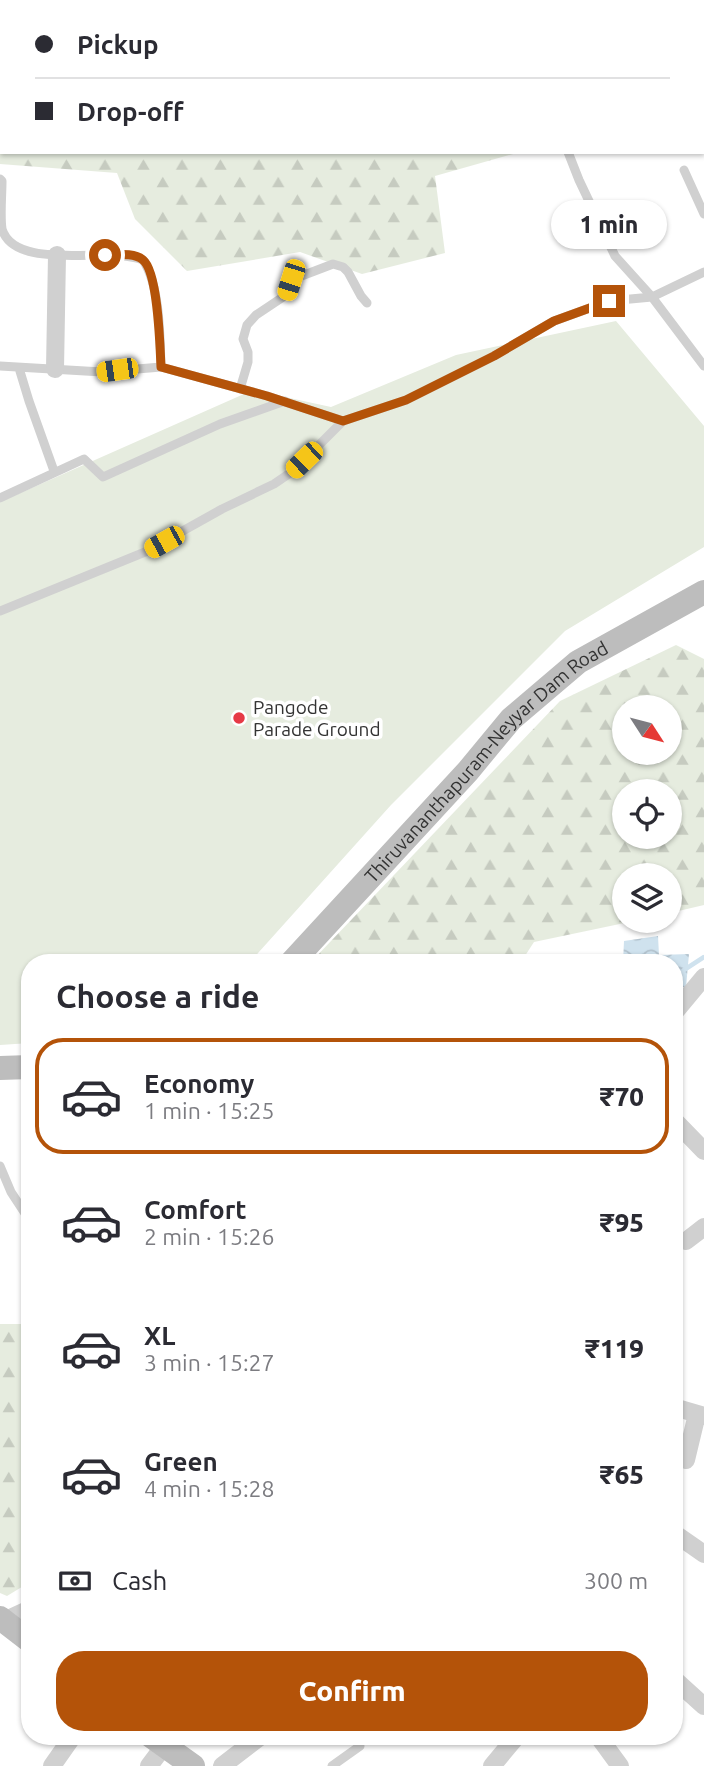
<!DOCTYPE html>
<html lang="en">
<head>
<meta charset="utf-8">
<style>
	:root { --surface:#fff; --page:#f2f2f3; --text:#2b2b33; --muted:#7c7c81; --line:#e1e1e2; --accent:#b45309 }
	body { margin:0; font-family:Ubuntu,sans-serif; background:var(--page); color:var(--text); height:100vh; display:flex; flex-direction:column; font-size:26px; white-space:nowrap }
	* { box-sizing:border-box; margin:0 }
	p { font-size:23px; color:var(--muted) }
	.icon { flex:none; width:38px; height:38px; fill:none; stroke:currentColor; stroke-width:2; stroke-linecap:round; stroke-linejoin:round }
	.map { position:relative; flex:1; overflow:hidden }
	.sheet { position:absolute; left:21px; top:954px; width:662px; height:791px; display:flex; flex-direction:column; background:var(--surface); border-radius:28px; box-shadow:0 2px 5px #0004 }
	.sheet>* { flex:none }
	.top-card { position:absolute; left:0px; top:0px; width:705px; height:154px; box-shadow:0 2px 5px #0004; display:grid; align-content:center; height:154px; padding:0 35px; background:var(--surface) }
	.needle { width:46px; rotate:126deg }
	.buttons { position:absolute; left:612px; top:695px; display:grid; gap:14px }
	.buttons a { display:grid; place-items:center; width:70px; height:70px; border-radius:50%; background:var(--surface); box-shadow:0 2px 5px #0004; font-size:35px }
	.end { position:absolute; width:32px; height:32px; margin:-16px; border:9px solid #b45309; background:#fff; box-shadow:0 0 0 4px #fff }
	.from { border-radius:50% }
	.bubble { position:absolute; height:49px; border-radius:24px; background:var(--surface); box-shadow:0 2px 5px #0004; font-size:23px; font-weight:800; line-height:49px; text-align:center }
	.car { position:absolute; width:21px; height:42px; margin:-21px -10px; border-radius:9px; box-shadow:0 0 5px 2px #0007; background:linear-gradient(#f5c518 24%,#345 0 40%,#f5c518 0 76%,#345 0 86%,#f5c518 0) }
	.top-card b { display:flex; align-items:center; gap:24px; height:66px; font-size:26px }
	.top-card b+b { border-top:2px solid var(--line) }
	.top-card i { width:18px; height:18px; background:var(--text) }
	ul { padding:0; list-style:none }
	li { display:flex; align-items:center; gap:21px; height:116px; margin:0 14px 10px; padding:0 21px; border:4px solid transparent; border-radius:28px }
	li div { flex:1 }
	li b { display:block; font-size:26px }
	li em { font-style:normal; font-weight:800 }
	li.on { border-color:var(--accent) }
	li>.icon { width:63px; height:63px; stroke-width:1.5 }
	h2 { padding:0 35px; font-size:32px; line-height:84px }
	.pay { display:flex; align-items:center; gap:18px; height:77px; padding:0 35px; font-size:26px }
	.pay p { margin-inline-start:auto }
	.primary-button { display:flex; gap:14px; margin-top:auto; padding:14px 35px }
	.primary-button a { flex:1; height:80px; border-radius:28px; background:var(--accent); color:#fff; font-size:28px; font-weight:800; line-height:80px; text-align:center }
	.map>svg:first-child { display:block }
</style>
</head>
<body>
<div class="map">
<svg width="704" height="1766" viewBox="0 0 704 1766">
	<defs>
		<pattern id="forest-firs" width="22" height="20" patternUnits="userSpaceOnUse" patternTransform="scale(1.75)"><rect width="22" height="20" fill="#e6ecdf"/><path d="M5 1l3.5 6h-7zM16 11l3.5 6h-7z" fill="#c6cbc0"/></pattern>
		<pattern id="water-waves" width="16" height="10" patternUnits="userSpaceOnUse" patternTransform="scale(1.75)"><rect width="16" height="10" fill="#cfe2ee"/><path d="M0 5q4-4 8 0t8 0" fill="none" stroke="#b2c2cd"/></pattern>
	</defs>
	<rect width="100%" height="100%" fill="#fff"/>
	<path fill="#e6ecdf" d="M 616,321 L 704,426 L 704,547 L 565,631 L 391,805 L 250,962 L 30,962 L 30,1043 L 0,1045 L 0,502 L 253,390 L 331,407 L 456,355 Z"/>
	<path fill="url(#forest-firs)" fill-rule="evenodd" d="M 397,0 L 515,0 L 516,2 L 396,2 Z
		M 0,35 L 2,36 L 2,152 L 520,152 L 435,176 L 445,253 L 362,274 L 300,252 L 187,271 L 135,219 L 117,173 L 0,164 Z
		M 676,645 L 704,659 L 704,905 L 670,913 L 670,875 L 625,875 L 625,920 L 634,921 L 534,942 L 521,962 L 311,962 L 560,701 ZM 625,707 L 670,707 L 670,752 L 625,752 ZM 670,791 L 670,836 L 625,836 L 625,791 Z
		M 0,1324 L 30,1324 L 30,1582 L 7,1596 L 0,1593 Z"/>
	<path fill="url(#water-waves)" d="M 658,936 L 659,955 L 689,954 L 686,987 L 674,989 L 674,962 L 623,962 L 624,941 Z"/>
	<g fill="none" stroke-linecap="round" stroke-linejoin="round">
		<path stroke="#cfe2ee" stroke-width="4.5" d="M 684,970 L 704,957"/>
		<path stroke="#d0d0d0" stroke-width="9" d="M 544,0 L 545,2
			M 638,2 L 640,0
			M 568,152 L 579,180 L 615,256 L 652,297 L 704,272
			M 684,170 L 704,214
			M 0,179 L 2,181 C 2,196 0,215 2,229 C 15,272 109,246 143,260 C 160,286 160,335 161,367
			M 0,366 L 102,372 L 161,367 L 267,396 L 343,421 L 406,400 L 494,356 L 554,321 L 609,301 L 652,297 L 704,366
			M 19,368 L 29,401 L 54,471
			M 240,389 L 248,362 L 248,352 L 243,339 L 247,325 L 256,315 L 286,295 L 291,280 L 333,264 L 343,267 L 348,272 L 361,296 L 367,303
			M 0,498 L 84,459 L 103,477 L 220,424 L 285,401
			M 0,611 L 145,552 L 222,509 L 274,484 L 293,471 L 343,421
			M 0,1166 L 11,1192 L 30,1221
			M 332,1766 L 360,1746"/>
		<path stroke="#d0d0d0" stroke-width="18" d="M 68,0 L 70,2
			M 209,0 L 212,2
			M 357,0 L 357,2
			M 55,369 L 57,255
			M 674,1013 L 704,977
			M 674,1120 L 704,1151
			M 686,1241 L 704,1227
			M 674,1407 L 704,1416
			M 686,1460 L 697,1414
			M 674,1533 L 704,1554
			M 4,1621 L 30,1609
			M 674,1679 L 704,1706
			M 598,1736 L 620,1766
			M 52,1766 L 73,1736
			M 149,1766 L 164,1746
			M 222,1766 L 261,1736
			M 492,1766 L 517,1736"/>
		<g stroke="#bdbdbd" stroke-width="24">
			<path id="s1" d="M 292,962 L 468,771 L 511,719 L 578,662 L 704,592"/>
			<path d="M 0,1068 L 30,1067"/>
			<path d="M 0,1618 L 30,1641"/>
			<path d="M 151,1736 L 193,1766"/>
		</g>
	</g>
	<g fill="none" stroke-linecap="round" stroke-linejoin="round">
		<path stroke="#b45309" stroke-width="9" d="M 105,255 C 116,255 134,252 143,260 C 158,272 160,346 161,367 L 267,396 L 343,421 L 406,400 L 494,356 L 554,321 L 609,301"/>
	</g>
	<circle fill="#e63946" stroke="#fff" stroke-width="2.5" cx="239" cy="718" r="7"/>
	<g text-anchor="middle" stroke-width="7" stroke-linejoin="round" paint-order="stroke">
		<g font-size="19" fill="#333" stroke="#fff" text-anchor="start">
			<text x="253" y="714">Pangode<tspan x="253" dy="22">Parade Ground</tspan></text>
		</g>
		<g font-size="19" fill="#333" stroke="#fff">
			<text dy="7" stroke="none"><textPath href="#s1" startOffset="280">Thiruvananthapuram-Neyyar Dam Road</textPath></text>
		</g>
	</g>
</svg>
<div class="buttons">
<a><svg class="needle" viewBox="-14 -14 28 28"><path d="M0-13l5 13h-10z" fill="#e53935"/><path d="M0 13l5-13h-10z" fill="#7c7c81"/></svg></a>
<a><svg class="icon" aria-label="locate" viewBox="0 0 24 24"><circle cx="12" cy="12" r="6"/><path d="M12 2v4M12 18v4M2 12h4M18 12h4"/></svg></a>
<a><svg class="icon" aria-label="layers" viewBox="0 0 24 24"><path d="M12 4l9 5-9 5-9-5zM3 14l9 5 9-5"/></svg></a>
</div>
<i class="end from" style="left:105px;top:255px"></i>
<i class="end" style="left:609px;top:301px"></i>
<div class="bubble" style="left:551px;top:200px;width:116px">1 min</div>
<i class="car" style="left:291px;top:280px;rotate:198deg"></i>
<i class="car" style="left:117px;top:370px;rotate:262deg"></i>
<i class="car" style="left:304px;top:460px;rotate:226deg"></i>
<i class="car" style="left:164px;top:542px;rotate:241deg"></i>
<div class="top-card">
<b><i class="from"></i>Pickup</b>
<b><i></i>Drop-off</b>
</div>
<section class="sheet">
<h2>Choose a ride</h2>
<ul>
<li class="on"><svg class="icon" aria-label="car" viewBox="0 0 24 24"><path d="M5 17H2v-5l4-1 3-4h7l3 4 3 1v5h-3M9 17h6M6 11h13"/><circle cx="7" cy="17" r="2"/><circle cx="17" cy="17" r="2"/></svg><div><b>Economy</b><p>1 min · 15:25</p></div><em>₹70</em></li>
<li><svg class="icon" aria-label="car" viewBox="0 0 24 24"><path d="M5 17H2v-5l4-1 3-4h7l3 4 3 1v5h-3M9 17h6M6 11h13"/><circle cx="7" cy="17" r="2"/><circle cx="17" cy="17" r="2"/></svg><div><b>Comfort</b><p>2 min · 15:26</p></div><em>₹95</em></li>
<li><svg class="icon" aria-label="car" viewBox="0 0 24 24"><path d="M5 17H2v-5l4-1 3-4h7l3 4 3 1v5h-3M9 17h6M6 11h13"/><circle cx="7" cy="17" r="2"/><circle cx="17" cy="17" r="2"/></svg><div><b>XL</b><p>3 min · 15:27</p></div><em>₹119</em></li>
<li><svg class="icon" aria-label="car" viewBox="0 0 24 24"><path d="M5 17H2v-5l4-1 3-4h7l3 4 3 1v5h-3M9 17h6M6 11h13"/><circle cx="7" cy="17" r="2"/><circle cx="17" cy="17" r="2"/></svg><div><b>Green</b><p>4 min · 15:28</p></div><em>₹65</em></li>
</ul>
<div class="pay"><svg class="icon" aria-label="cash" viewBox="0 0 24 24"><path d="M3 7h18v10H3z"/><circle cx="12" cy="12" r="2"/></svg>Cash<p>300 m</p></div>
<div class="primary-button"><a>Confirm</a></div>
</section>
</div>
</body>
</html>
